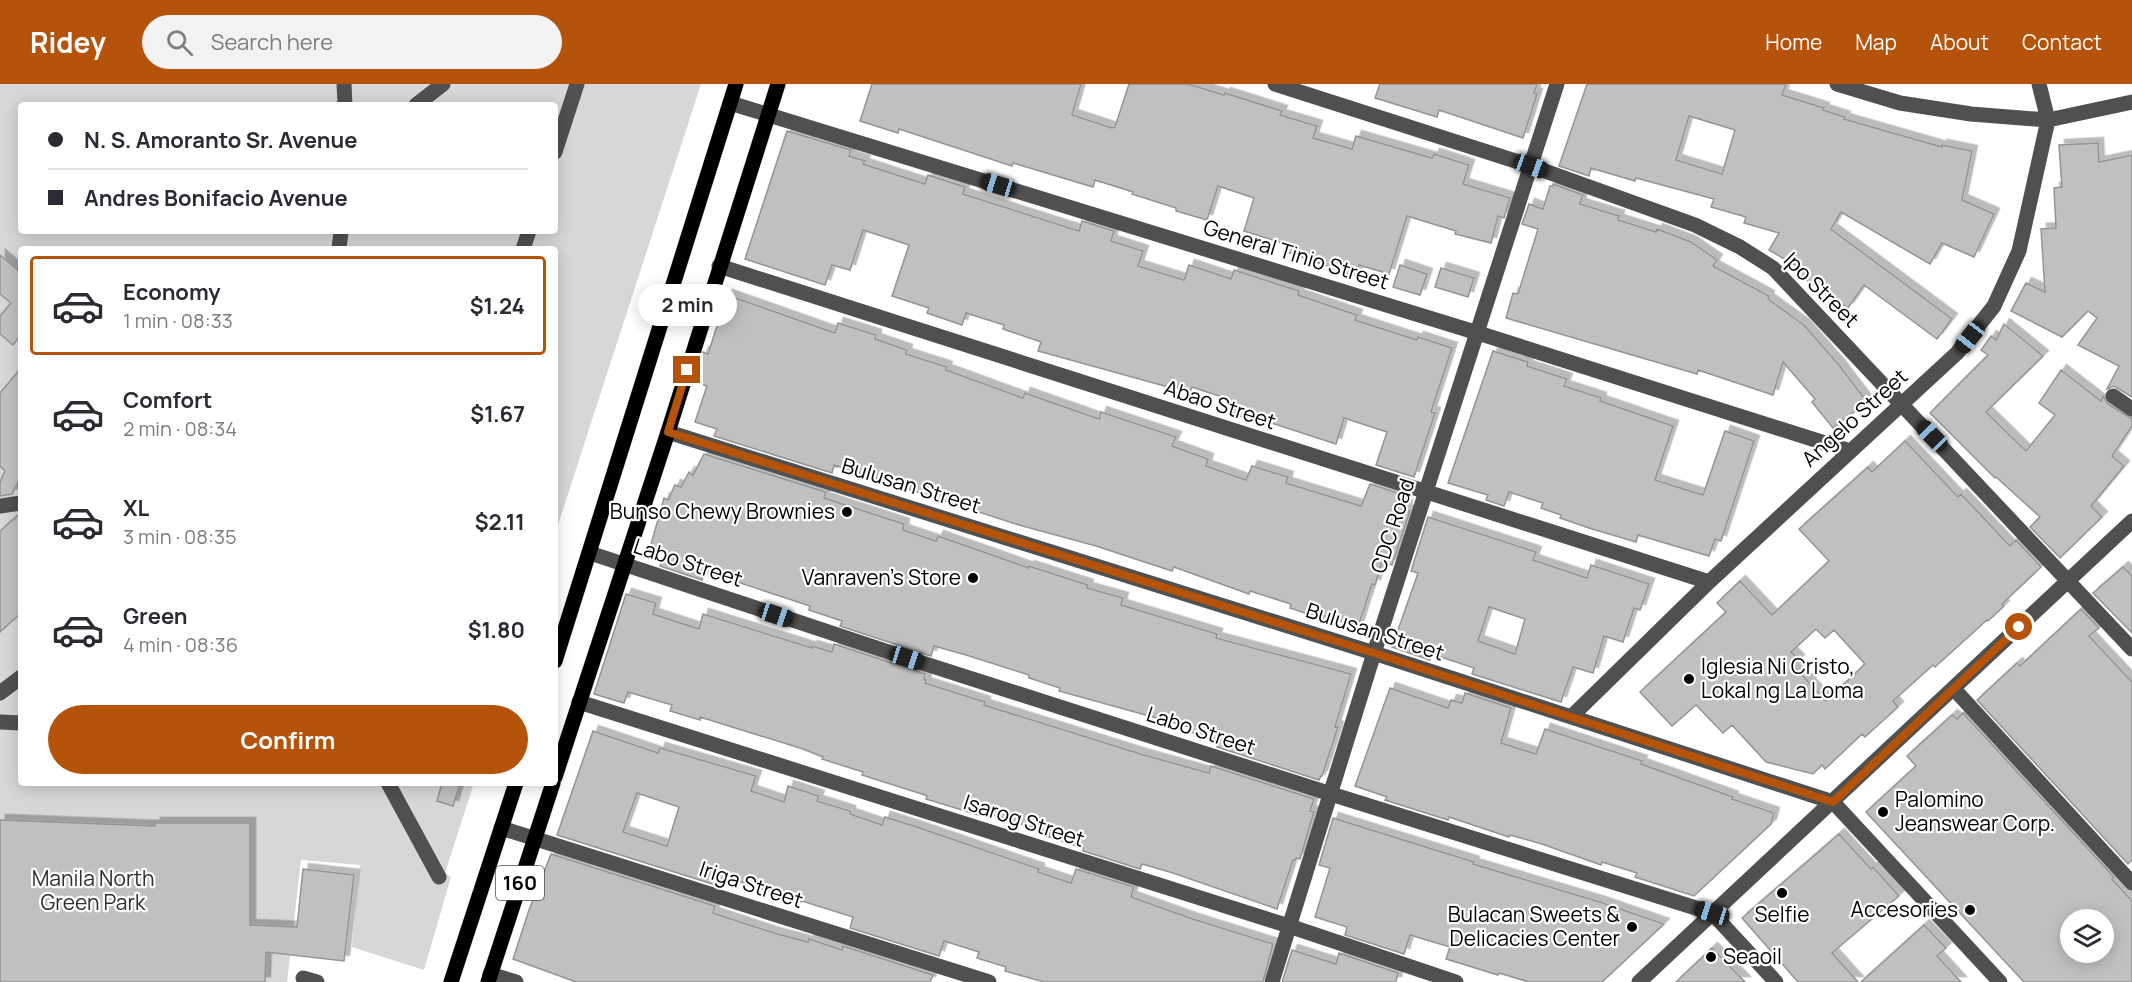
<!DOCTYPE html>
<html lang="en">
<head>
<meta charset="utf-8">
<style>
	:root { --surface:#fff; --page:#f2f2f3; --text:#2b2b33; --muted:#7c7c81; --line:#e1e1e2; --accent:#b45309 }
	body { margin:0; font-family:Manrope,sans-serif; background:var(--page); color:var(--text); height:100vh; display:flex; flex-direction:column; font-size:22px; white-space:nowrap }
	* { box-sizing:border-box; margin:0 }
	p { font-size:20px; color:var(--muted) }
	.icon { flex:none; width:33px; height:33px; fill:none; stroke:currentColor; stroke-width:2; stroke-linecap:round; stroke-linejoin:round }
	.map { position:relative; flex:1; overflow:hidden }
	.sheet { position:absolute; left:18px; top:162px; width:540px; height:540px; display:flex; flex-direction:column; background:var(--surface); border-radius:6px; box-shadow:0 3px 15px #0003 }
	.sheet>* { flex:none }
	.banner { position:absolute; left:18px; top:18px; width:540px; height:132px; border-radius:6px; box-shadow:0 3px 15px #0003; display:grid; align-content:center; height:132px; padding:0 30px; background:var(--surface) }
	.tools { position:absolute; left:2060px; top:825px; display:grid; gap:12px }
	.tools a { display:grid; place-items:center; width:54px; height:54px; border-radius:50%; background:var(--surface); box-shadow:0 3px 15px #0003; font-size:30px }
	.end { position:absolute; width:27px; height:27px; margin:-14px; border:8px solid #b45309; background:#fff; box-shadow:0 0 0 3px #fff }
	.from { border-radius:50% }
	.bubble { position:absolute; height:42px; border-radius:21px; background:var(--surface); box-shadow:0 3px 15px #0003; font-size:20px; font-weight:700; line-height:42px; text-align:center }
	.car { position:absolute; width:18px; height:36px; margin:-18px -9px; border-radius:8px; box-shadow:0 0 4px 2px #0007; background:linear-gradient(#222 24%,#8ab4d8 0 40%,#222 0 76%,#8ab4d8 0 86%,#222 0) }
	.banner b { display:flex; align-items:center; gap:21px; height:57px; font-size:22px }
	.banner b+b { border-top:2px solid var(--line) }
	.banner i { width:15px; height:15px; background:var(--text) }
	ul { padding:10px 0 0; list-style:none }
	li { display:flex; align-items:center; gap:18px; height:99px; margin:0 12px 9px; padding:0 18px; border:3px solid transparent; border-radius:6px }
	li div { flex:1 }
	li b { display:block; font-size:22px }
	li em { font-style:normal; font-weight:700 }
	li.active { border-color:var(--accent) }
	li>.icon { width:54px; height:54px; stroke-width:1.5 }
	.cta { display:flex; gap:12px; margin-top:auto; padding:12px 30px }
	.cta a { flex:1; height:69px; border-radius:36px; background:var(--accent); color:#fff; font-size:24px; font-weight:700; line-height:69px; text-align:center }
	header { display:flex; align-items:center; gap:36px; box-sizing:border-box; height:84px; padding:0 30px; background:var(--accent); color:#fff }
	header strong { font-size:28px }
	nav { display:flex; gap:33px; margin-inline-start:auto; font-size:21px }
	.search { width:420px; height:54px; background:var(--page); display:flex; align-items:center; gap:15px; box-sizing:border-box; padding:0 21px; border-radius:33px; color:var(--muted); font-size:22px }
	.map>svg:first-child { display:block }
</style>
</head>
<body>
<header>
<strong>Ridey</strong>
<div class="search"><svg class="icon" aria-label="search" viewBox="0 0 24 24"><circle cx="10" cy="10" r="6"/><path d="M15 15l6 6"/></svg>Search here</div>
<nav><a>Home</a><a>Map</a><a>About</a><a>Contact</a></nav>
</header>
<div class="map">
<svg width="2132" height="898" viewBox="0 0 2132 898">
	<defs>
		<filter id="shadow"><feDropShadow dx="5.5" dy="-5.5" stdDeviation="0" flood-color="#0004"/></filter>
	</defs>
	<rect width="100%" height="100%" fill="#fff"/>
	<path fill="#d7d7d7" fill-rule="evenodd" d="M 0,0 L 701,0 L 555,450 L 555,165 L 21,165 L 21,699 L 474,699 L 445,789 L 451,793 L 424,886 L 352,863 L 360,781 L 301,776 L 287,898 L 0,898 ZM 21,21 L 555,21 L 555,147 L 21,147 Z"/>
	<path fill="#c0c0c0" stroke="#949494" stroke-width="1.5" fill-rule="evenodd" filter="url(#shadow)" d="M 872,0 L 1081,0 L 1072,31 L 1112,44 L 1115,43 L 1129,0 L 1188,0 L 1224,11 L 1225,9 L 1282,27 L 1280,31 L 1317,42 L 1313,54 L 1352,65 L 1356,52 L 1432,74 L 1434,70 L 1469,81 L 1463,100 L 1510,114 L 1504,134 L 1498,132 L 1491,159 L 1455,150 L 1456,147 L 1407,132 L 1389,190 L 1359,181 L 1356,192 L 1287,168 L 1289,161 L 1244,147 L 1254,114 L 1218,102 L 1207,136 L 1176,127 L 1176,124 L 1132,110 L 1133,108 L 1095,96 L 1093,103 L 1013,79 L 1012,82 L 899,45 L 898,49 L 860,37 Z
		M 1380,0 L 1537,0 L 1534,9 L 1537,10 L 1523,54 L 1439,26 L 1437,33 L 1375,14 Z
		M 1587,0 L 1786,0 L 1782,11 L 1824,24 L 1823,26 L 1845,33 L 1844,35 L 1942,63 L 1942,61 L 1972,67 L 1962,116 L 1994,130 L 1974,173 L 1942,159 L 1930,180 L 1841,128 L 1831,145 L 1952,235 L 1937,255 L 1864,201 L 1848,224 L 1796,189 L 1800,184 L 1769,166 L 1779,149 L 1744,139 L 1746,133 L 1711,123 L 1714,115 L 1636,94 L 1635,97 L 1591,84 L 1589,92 L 1559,82 ZM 1689,32 L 1735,46 L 1722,90 L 1676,76 Z
		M 787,47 L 851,66 L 849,72 L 865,77 L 863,80 L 925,100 L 928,91 L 965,103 L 963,110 L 1079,147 L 1082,137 L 1114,147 L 1111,157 L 1143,167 L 1138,182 L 1184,196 L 1189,181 L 1231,195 L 1234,186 L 1299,207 L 1298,211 L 1357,231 L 1355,236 L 1417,256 L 1418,253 L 1452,264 L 1431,328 L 1435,329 L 1414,393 L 1376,381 L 1387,348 L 1344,334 L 1336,360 L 1259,335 L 1258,338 L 1227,328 L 1231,316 L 1192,303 L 1190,308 L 1173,302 L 1172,304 L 1038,267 L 1041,258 L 1003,245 L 1004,241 L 966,229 L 962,241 L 927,229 L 929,224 L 892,212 L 909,161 L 863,146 L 850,186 L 832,181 L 825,201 L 745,175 Z
		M 2098,59 L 2099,78 L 2132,71 L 2132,313 L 2114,302 L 2107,305 L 2119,282 L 2078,261 L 2097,234 L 2088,227 L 2062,253 L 2011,227 L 2026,199 L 2045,208 L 2041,145 L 2056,144 L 2054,104 L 2062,103 L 2059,61 Z
		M 1553,100 L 1583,111 L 1580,120 L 1619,132 L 1618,136 L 1656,148 L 1657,145 L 1691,158 L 1717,176 L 1713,182 L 1769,212 L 1768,215 L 1804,241 L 1839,281 L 1867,318 L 1833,344 L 1812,318 L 1815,315 L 1783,278 L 1773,311 L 1698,286 L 1697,290 L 1506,234 L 1513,209 L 1518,210 L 1538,145 L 1522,140 L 1529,120 L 1543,125 L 1550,102 L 1553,102 Z
		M 0,171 L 21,189 L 21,251 L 13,261 L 0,250 L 0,232 L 11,219 L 0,210 Z
		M 1400,181 L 1427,190 L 1420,211 L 1393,203 Z
		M 1441,184 L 1474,194 L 1468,213 L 1435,203 Z
		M 727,211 L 835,249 L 838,239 L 876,251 L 875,255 L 907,266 L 906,270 L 947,283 L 946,286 L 1023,314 L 1025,309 L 1099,335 L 1101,328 L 1176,353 L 1172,362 L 1208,375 L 1206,382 L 1246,396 L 1252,382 L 1288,393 L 1286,399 L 1361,422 L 1370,400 L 1407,412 L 1405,420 L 1407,421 L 1406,426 L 1410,427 L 1392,481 L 1382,477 L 1375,501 L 1372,500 L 1358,543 L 1324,532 L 1323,535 L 1290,524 L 1291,520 L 1250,507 L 1249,510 L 1174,483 L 1172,487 L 1096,462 L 1019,441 L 834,381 L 832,389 L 714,352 L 717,345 L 695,338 L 707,302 L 694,298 L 703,268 L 708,270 Z
		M 2004,240 L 2043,272 L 1986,328 L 2026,367 L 2055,331 L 2039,319 L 2061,286 L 2101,317 L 2103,312 L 2108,320 L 2132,335 L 2132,342 L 2112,372 L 2124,382 L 2091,422 L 2102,433 L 2060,474 L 2030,443 L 2040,433 L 1996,393 L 1995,394 L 1930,329 L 1988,271 L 1981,266 L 1991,252 L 1996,256 Z
		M 1493,267 L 1528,278 L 1527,282 L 1567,295 L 1564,302 L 1601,314 L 1600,317 L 1673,342 L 1655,396 L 1703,411 L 1725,347 L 1754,357 L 1721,457 L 1715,455 L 1709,472 L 1638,451 L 1636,458 L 1589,444 L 1560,434 L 1561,431 L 1541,424 L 1543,419 L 1509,408 L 1504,422 L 1486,416 L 1488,411 L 1448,399 Z
		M 21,284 L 21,400 L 18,398 L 12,410 L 0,412 L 0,398 L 5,387 L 0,382 L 0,309 Z
		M 1905,357 L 1958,413 L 1961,410 L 2010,462 L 2016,456 L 2041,483 L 2002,520 L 2004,522 L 1988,537 L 1987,536 L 1935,583 L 1933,581 L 1893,617 L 1898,623 L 1865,653 L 1862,650 L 1825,685 L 1822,681 L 1813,690 L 1766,678 L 1732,641 L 1723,649 L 1696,621 L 1672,642 L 1640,608 L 1726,528 L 1717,519 L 1740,497 L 1772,531 L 1829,477 L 1799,445 L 1868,383 L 1872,388 ZM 1816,545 L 1825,554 L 1834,546 L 1865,580 L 1826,617 L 1793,581 L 1799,576 L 1791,568 Z
		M 704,370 L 826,408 L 824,414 L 904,440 L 903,446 L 936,457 L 938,452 L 1029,484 L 1029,482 L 1088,501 L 1087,504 L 1123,514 L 1121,521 L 1217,550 L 1216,554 L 1351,590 L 1335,643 L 1338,643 L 1322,692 L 1321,692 L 1319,696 L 1217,663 L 1219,657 L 1188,647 L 1189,643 L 1059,607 L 1060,604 L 1029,594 L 1029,591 L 966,571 L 934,562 L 931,572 L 840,542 L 842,537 L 809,526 L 810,522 L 704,487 L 702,496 L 660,482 L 665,469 L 650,464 L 664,414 L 668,416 L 675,401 L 681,403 L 689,388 L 693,391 Z
		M 21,429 L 21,529 L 0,548 L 0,447 Z
		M 1428,433 L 1536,468 L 1533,476 L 1587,494 L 1591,481 L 1649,500 L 1640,526 L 1634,524 L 1623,558 L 1604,552 L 1593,589 L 1573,583 L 1561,618 L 1472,590 L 1474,584 L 1432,570 L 1430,576 L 1392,563 L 1418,489 L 1411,487 ZM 1489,523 L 1525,535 L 1515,570 L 1478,557 Z
		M 2123,483 L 2132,492 L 2132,549 L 2093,509 Z
		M 626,510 L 656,519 L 653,530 L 699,545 L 703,530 L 812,564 L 812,562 L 832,568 L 834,560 L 925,590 L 924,595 L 926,596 L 925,599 L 985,618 L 984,621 L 1144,671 L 1209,689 L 1211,682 L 1314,715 L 1310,727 L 1314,728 L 1300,775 L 1296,774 L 1295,776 L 1293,776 L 1277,825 L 1173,789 L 1142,780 L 1140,785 L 1083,767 L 1083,764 L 1049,753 L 1050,749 L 1021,740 L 984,728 L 982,732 L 926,715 L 927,712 L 925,711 L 862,691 L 863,688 L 822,675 L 823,673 L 803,665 L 700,633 L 700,636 L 670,627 L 672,621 L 628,608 L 624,619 L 594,610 Z
		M 2081,525 L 2099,544 L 2089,552 L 2132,598 L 2132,776 L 2128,780 L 1977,616 L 2017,579 L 2020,582 Z
		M 1390,604 L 1448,624 L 1451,616 L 1462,619 L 1465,609 L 1511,624 L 1501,659 L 1536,670 L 1545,645 L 1642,677 L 1641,680 L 1733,713 L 1732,715 L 1774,729 L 1771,740 L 1694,812 L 1635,793 L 1637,789 L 1602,778 L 1601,781 L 1542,760 L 1510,751 L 1509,753 L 1449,733 L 1448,736 L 1385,716 L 1387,713 L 1355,702 Z
		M 1963,629 L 2114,793 L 2112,795 L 2132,817 L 2132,898 L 2024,898 L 1866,728 L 1916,682 L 1907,672 L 1952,631 L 1957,635 ZM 2070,836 L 2103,836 L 2103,868 L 2070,868 Z
		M 593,647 L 658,669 L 660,664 L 756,692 L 751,707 L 784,718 L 788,702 L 819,712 L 817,717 L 850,727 L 850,730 L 882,741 L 885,733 L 917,743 L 1039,785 L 1038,788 L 1071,799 L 1076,785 L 1134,803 L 1131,813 L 1193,835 L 1273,860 L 1263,898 L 1044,898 L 1005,887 L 1006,883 L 977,874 L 979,868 L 944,857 L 939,872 L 850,844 L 853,833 L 802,817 L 801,818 L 725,793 L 722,803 L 557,751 ZM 637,709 L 679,723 L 667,762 L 623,748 Z
		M 442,699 L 460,699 L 453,722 L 437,717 Z
		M 1333,734 L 1474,778 L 1473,780 L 1600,818 L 1664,840 L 1602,898 L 1529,898 L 1499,889 L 1498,891 L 1446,875 L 1450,863 L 1410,851 L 1404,870 L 1345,851 L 1347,843 L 1315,833 L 1330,784 L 1319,781 Z
		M 0,736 L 155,742 L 155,739 L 250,739 L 250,841 L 297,843 L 303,785 L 354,791 L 344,877 L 266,868 L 265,898 L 0,898 Z
		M 1839,750 L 1871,785 L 1873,783 L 1899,812 L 1832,869 L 1858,898 L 1798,898 L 1742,834 Z
		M 551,770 L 715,822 L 713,829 L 774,849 L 808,858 L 809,855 L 842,866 L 843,862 L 933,891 L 930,898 L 576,898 L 513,875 L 529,826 Z
		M 1924,841 L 1946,864 L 1937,872 L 1961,898 L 1861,898 Z
		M 1712,864 L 1745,898 L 1676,898 Z
		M 1292,866 L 1336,880 L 1339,869 L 1398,889 L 1396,898 L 1282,898 Z"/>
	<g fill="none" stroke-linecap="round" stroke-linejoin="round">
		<defs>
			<path id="major" d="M 555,577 L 736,0
				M 555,693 L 668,348 L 778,0
				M 451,898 L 516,699
				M 488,898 L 553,699"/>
		</defs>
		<use href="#major" stroke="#dbdbdb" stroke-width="16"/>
		<path stroke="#505050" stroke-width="15" d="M 344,0 L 345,21
			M 1275,0 L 1531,82 L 1695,141 L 1740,163 L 1773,184 L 2132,565
			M 1837,0 L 1900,19 L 1971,30 L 2048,36 L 2132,18
			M 730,19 L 1478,249 L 1850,367
			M 416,21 L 443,0
			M 555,68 L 577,0
			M 339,165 L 341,147
			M 523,165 L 529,147
			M 719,182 L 1709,498
			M 2113,312 L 2132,325
			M 668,348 L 1374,569 L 1833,718 L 2000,898
			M 0,422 L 21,419
			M 590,469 L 907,574 L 1331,710 L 1712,829 L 1776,898
			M 1954,605 L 2132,799
			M 0,609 L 21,593
			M 579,618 L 1289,842 L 1456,898
			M 1571,633 L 1709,498 L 1957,269 L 1994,222 L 2019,167 L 2048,36 L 2039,0
			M 0,638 L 21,639
			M 388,699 L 439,793
			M 501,744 L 989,898
			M 490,890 L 516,898
			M 303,894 L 317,898
			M 1272,898 L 1374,569 L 1557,0
			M 1639,898 L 2132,437"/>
		<use href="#major" stroke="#000" stroke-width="15"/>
	</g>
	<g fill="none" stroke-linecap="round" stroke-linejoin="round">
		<path stroke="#b45309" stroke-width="8" d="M 687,286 L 668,348 L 1374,569 L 1833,718 L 2019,543"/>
	</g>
	<g fill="#000" stroke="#fff" stroke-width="2">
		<circle cx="847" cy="428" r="6"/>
		<circle cx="973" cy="494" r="6"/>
		<circle cx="1689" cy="595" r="6"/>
		<circle cx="1883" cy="728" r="6"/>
		<circle cx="1782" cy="809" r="6"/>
		<circle cx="1970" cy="826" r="6"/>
		<circle cx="1632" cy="843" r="6"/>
		<circle cx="1711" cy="873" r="6"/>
	</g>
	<g text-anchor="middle" stroke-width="4.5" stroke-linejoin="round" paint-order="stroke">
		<rect fill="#fff" stroke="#4c4c4c" stroke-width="1.5" x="496" y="782" width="48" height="34" rx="4.5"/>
		<g font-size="20" font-weight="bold" fill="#000">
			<text x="520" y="806">160</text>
		</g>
		<g font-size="21" fill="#000" stroke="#fff">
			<text transform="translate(1296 171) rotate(17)" y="7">General Tinio Street</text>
			<text transform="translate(1821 206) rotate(45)" y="7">Ipo Street</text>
			<text transform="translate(1220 321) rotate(18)" y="7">Abao Street</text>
			<text transform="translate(1855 334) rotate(-42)" y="7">Angelo Street</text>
			<text transform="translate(911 402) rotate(17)" y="7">Bulusan Street</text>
			<text transform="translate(1393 442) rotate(-72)" y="7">CDC Road</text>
			<text transform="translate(688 479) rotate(18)" y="7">Labo Street</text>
			<text transform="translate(1375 548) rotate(18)" y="7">Bulusan Street</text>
			<text transform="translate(1201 647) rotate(18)" y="7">Labo Street</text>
			<text transform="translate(1024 737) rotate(18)" y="7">Isarog Street</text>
			<text transform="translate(751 801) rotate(18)" y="7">Iriga Street</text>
		</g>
		<g font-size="21" fill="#000" stroke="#fff" text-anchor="end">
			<text x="835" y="435">Bunso Chewy Brownies</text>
			<text x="961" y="501">Vanraven's Store</text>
			<text x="1701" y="590" text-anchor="start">Iglesia Ni Cristo,<tspan x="1701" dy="24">Lokal ng La Loma</tspan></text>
			<text x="1895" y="723" text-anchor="start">Palomino<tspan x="1895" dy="24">Jeanswear Corp.</tspan></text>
			<text x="1958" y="833">Accesories</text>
			<text x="1620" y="838">Bulacan Sweets &amp;<tspan x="1620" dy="24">Delicacies Center</tspan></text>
			<text x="1782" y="838" text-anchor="middle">Selfie</text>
			<text x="1723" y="880" text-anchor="start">Seaoil</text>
		</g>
		<g font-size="21" fill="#2e2e2e" stroke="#fff">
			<text x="93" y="802">Manila North<tspan x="93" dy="24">Green Park</tspan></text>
		</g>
	</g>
</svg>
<div class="tools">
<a><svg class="icon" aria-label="layers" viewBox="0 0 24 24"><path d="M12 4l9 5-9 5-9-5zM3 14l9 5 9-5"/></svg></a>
</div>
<i class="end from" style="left:2019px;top:543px"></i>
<i class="end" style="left:687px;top:286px"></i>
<div class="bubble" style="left:638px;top:200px;width:99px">2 min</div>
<i class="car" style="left:1531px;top:82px;rotate:110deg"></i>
<i class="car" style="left:998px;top:101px;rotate:287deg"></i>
<i class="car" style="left:1970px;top:253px;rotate:218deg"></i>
<i class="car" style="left:1932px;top:352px;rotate:316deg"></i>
<i class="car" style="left:776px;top:531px;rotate:108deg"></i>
<i class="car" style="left:907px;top:574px;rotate:108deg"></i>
<i class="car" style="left:1712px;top:829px;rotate:287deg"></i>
<div class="banner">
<b><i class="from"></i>N. S. Amoranto Sr. Avenue</b>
<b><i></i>Andres Bonifacio Avenue</b>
</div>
<section class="sheet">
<ul>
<li class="active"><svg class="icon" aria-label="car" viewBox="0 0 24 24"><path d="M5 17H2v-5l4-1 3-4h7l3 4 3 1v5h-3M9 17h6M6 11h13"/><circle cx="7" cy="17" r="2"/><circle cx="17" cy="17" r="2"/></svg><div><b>Economy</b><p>1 min · 08:33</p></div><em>$1.24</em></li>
<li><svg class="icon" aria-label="car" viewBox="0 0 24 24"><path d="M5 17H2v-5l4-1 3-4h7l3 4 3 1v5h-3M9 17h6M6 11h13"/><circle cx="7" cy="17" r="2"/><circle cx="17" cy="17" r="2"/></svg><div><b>Comfort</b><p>2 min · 08:34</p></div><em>$1.67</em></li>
<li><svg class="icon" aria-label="car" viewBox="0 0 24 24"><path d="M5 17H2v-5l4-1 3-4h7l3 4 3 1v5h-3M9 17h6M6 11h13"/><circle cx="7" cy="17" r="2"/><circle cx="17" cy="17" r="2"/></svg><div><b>XL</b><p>3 min · 08:35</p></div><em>$2.11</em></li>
<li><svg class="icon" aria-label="car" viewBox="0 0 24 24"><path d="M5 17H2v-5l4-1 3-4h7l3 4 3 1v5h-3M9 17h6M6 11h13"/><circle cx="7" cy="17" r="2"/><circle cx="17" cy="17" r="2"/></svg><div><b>Green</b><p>4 min · 08:36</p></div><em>$1.80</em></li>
</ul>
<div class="cta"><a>Confirm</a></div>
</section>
</div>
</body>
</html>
